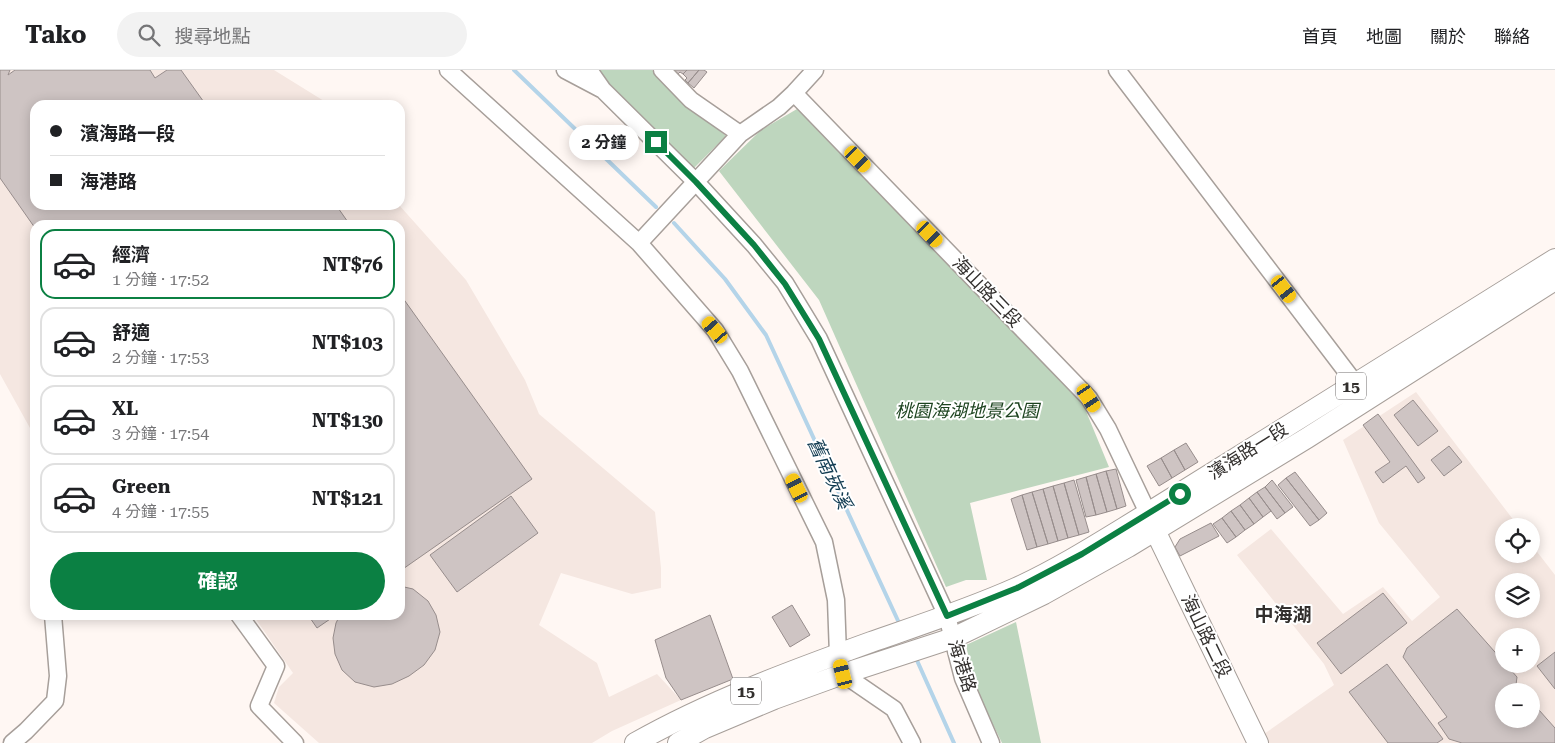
<!DOCTYPE html>
<html lang="zh-TW">
<head>
<meta charset="utf-8">
<style>
	:root { --surface:#fff; --page:#f2f2f2; --text:#202124; --muted:#757577; --line:#e0e0e0; --accent:#0b8043 }
	body { margin:0; font-family:"Roboto Serif","Noto Sans TC",serif; background:var(--page); color:var(--text); height:100vh; display:flex; flex-direction:column; font-size:19px; white-space:nowrap }
	* { box-sizing:border-box; margin:0 }
	p { font-size:16px; color:var(--muted) }
	.icon { flex:none; width:28px; height:28px; fill:none; stroke:currentColor; stroke-width:2; stroke-linecap:round; stroke-linejoin:round }
	.map { position:relative; flex:1; overflow:hidden }
	.sheet { position:absolute; left:30px; top:150px; width:375px; height:400px; display:flex; flex-direction:column; background:var(--surface); border-radius:15px; box-shadow:0 2px 12px #0003 }
	.sheet>* { flex:none }
	.top-card { position:absolute; left:30px; top:30px; width:375px; height:110px; border-radius:15px; box-shadow:0 2px 12px #0003; display:grid; align-content:center; height:110px; padding:0 20px; background:var(--surface) }
	.tools { position:absolute; left:1495px; top:448px; display:grid; gap:10px }
	.tools a { display:grid; place-items:center; width:45px; height:45px; border-radius:50%; background:var(--surface); box-shadow:0 2px 12px #0003; font-size:25px }
	.end { position:absolute; width:22px; height:22px; margin:-11px; border:6px solid #0b8043; background:#fff; box-shadow:0 0 0 2px #fff }
	.from { border-radius:50% }
	.bubble { position:absolute; height:35px; border-radius:18px; background:var(--surface); box-shadow:0 2px 12px #0003; font-size:16px; font-weight:700; line-height:35px; text-align:center }
	.car { position:absolute; width:15px; height:30px; margin:-15px -8px; border-radius:6px; box-shadow:0 0 4px 1px #0007; background:linear-gradient(#f5c518 24%,#345 0 40%,#f5c518 0 76%,#345 0 86%,#f5c518 0) }
	.top-card b { display:flex; align-items:center; gap:18px; height:48px; font-size:19px }
	.top-card b+b { border-top:1px solid var(--line) }
	.top-card i { width:12px; height:12px; background:var(--text) }
	ul { padding:9px 0 0; list-style:none }
	li { display:flex; align-items:center; gap:15px; height:70px; margin:0 10px 8px; padding:0 10px; border:2px solid var(--line); border-radius:15px }
	li div { flex:1 }
	li b { display:block; font-size:19px }
	li em { font-style:normal; font-weight:700 }
	li.current { border-color:var(--accent) }
	li>.icon { width:45px; height:45px; stroke-width:1.5 }
	.action { display:flex; gap:10px; margin-top:auto; padding:10px 20px }
	.action a { flex:1; height:58px; border-radius:30px; background:var(--accent); color:#fff; font-size:20px; font-weight:700; line-height:58px; text-align:center }
	header { display:flex; align-items:center; gap:30px; box-sizing:border-box; height:70px; padding:0 25px; background:var(--surface); border-bottom:1px solid var(--line) }
	header strong { font-size:24px }
	nav { display:flex; gap:28px; margin-inline-start:auto; font-size:18px }
	.search { width:350px; height:45px; background:var(--page); display:flex; align-items:center; gap:12px; box-sizing:border-box; padding:0 18px; border-radius:28px; color:var(--muted); font-size:19px }
	.map>svg:first-child { display:block }
</style>
</head>
<body>
<header>
<strong>Tako</strong>
<div class="search"><svg class="icon" aria-label="search" viewBox="0 0 24 24"><circle cx="10" cy="10" r="6"/><path d="M15 15l6 6"/></svg>搜尋地點</div>
<nav><a>首頁</a><a>地圖</a><a>關於</a><a>聯絡</a></nav>
</header>
<div class="map">
<svg width="1555" height="673" viewBox="0 0 1555 673">
	<rect width="100%" height="100%" fill="#fff7f3"/>
	<path fill="#f5e7e1" fill-rule="evenodd" d="M 0,0 L 274,0 L 324,31 L 327,35 L 35,35 L 35,135 L 399,135 L 466,210 L 525,310 L 539,344 L 655,442 L 661,498 L 661,518 L 632,524 L 561,503 L 539,555 L 597,593 L 609,627 L 657,604 L 681,630 L 612,661 L 592,673 L 319,673 L 274,633 L 279,617 L 293,603 L 253,545 L 400,545 L 400,155 L 35,155 L 35,367 L 0,304 Z
		M 1416,322 L 1518,456 L 1504,456 L 1504,484 L 1531,484 L 1531,474 L 1555,505 L 1555,673 L 1269,673 L 1264,664 L 1334,615 L 1324,594 L 1237,485 L 1271,459 L 1343,544 L 1383,517 L 1412,551 L 1440,527 L 1379,453 L 1343,370 ZM 1504,511 L 1531,511 L 1531,539 L 1504,539 ZM 1504,566 L 1531,566 L 1531,594 L 1504,594 ZM 1504,621 L 1531,621 L 1531,649 L 1504,649 Z"/>
	<path fill="#bed6be" d="M 597,0 L 652,0 L 726,66 L 694,98 L 602,10 Z
		M 797,39 L 1081,329 L 1109,397 L 970,433 L 987,510 L 966,510 L 946,517 L 819,230 L 719,101 L 761,60 Z
		M 1016,552 L 1041,673 L 1002,673 L 975,618 L 966,575 Z"/>
	<g fill="none" stroke-linecap="round" stroke-linejoin="round">
		<path stroke="#b4d4e9" stroke-width="4" d="M 514,0 L 656,137
			M 674,153 L 725,209 L 766,265 L 900,555
			M 915,586 L 954,673"/>
	</g>
	<path fill="#cec4c3" stroke="#978d8c" d="M 0,0 L 10,0 L 8,5 L 15,0 L 150,0 L 155,8 L 167,0 L 181,0 L 206,35 L 35,35 L 35,135 L 336,135 L 350,155 L 35,155 L 35,158 L 0,108 Z
		M 675,0 L 687,0 L 683,4 L 680,2 L 677,5 L 673,2 Z
		M 687,0 L 699,0 L 688,13 L 685,10 L 687,8 L 683,4 Z
		M 699,0 L 704,0 L 707,2 L 694,18 L 688,13 Z
		M 400,224 L 532,409 L 400,501 Z
		M 1413,330 L 1438,361 L 1418,376 L 1394,345 Z
		M 1378,344 L 1425,408 L 1418,413 L 1406,396 L 1383,413 L 1375,402 L 1390,392 L 1363,355 Z
		M 1186,373 L 1198,392 L 1185,400 L 1174,380 Z
		M 1449,376 L 1462,392 L 1444,406 L 1431,390 Z
		M 1174,380 L 1185,400 L 1172,408 L 1161,388 Z
		M 1161,388 L 1172,408 L 1159,416 L 1147,396 Z
		M 1116,399 L 1126,436 L 1117,439 L 1106,401 Z
		M 1106,401 L 1117,439 L 1107,442 L 1096,404 Z
		M 1295,402 L 1327,443 L 1319,450 L 1286,408 Z
		M 1096,404 L 1107,442 L 1096,445 L 1086,407 Z
		M 1086,407 L 1096,445 L 1086,447 L 1076,410 Z
		M 1286,408 L 1319,450 L 1310,456 L 1278,415 Z
		M 1074,410 L 1089,462 L 1079,465 L 1064,413 Z
		M 1272,410 L 1293,437 L 1285,443 L 1265,417 Z
		M 1064,413 L 1079,465 L 1068,468 L 1053,416 Z
		M 1053,416 L 1068,468 L 1058,471 L 1043,419 Z
		M 1265,417 L 1285,443 L 1277,449 L 1257,422 Z
		M 1043,419 L 1058,471 L 1048,474 L 1032,422 Z
		M 1032,422 L 1048,474 L 1037,477 L 1022,425 Z
		M 1257,422 L 1271,441 L 1263,447 L 1249,428 Z
		M 1022,425 L 1037,477 L 1027,480 L 1011,429 Z
		M 511,426 L 538,463 L 457,522 L 430,485 Z
		M 1249,428 L 1263,447 L 1254,454 L 1240,435 Z
		M 1240,435 L 1254,454 L 1245,460 L 1231,441 Z
		M 1231,441 L 1245,460 L 1236,467 L 1222,448 Z
		M 1222,448 L 1236,467 L 1227,473 L 1213,454 Z
		M 1211,453 L 1219,466 L 1180,486 L 1175,477 L 1180,469 Z
		M 400,516 L 413,519 L 428,531 L 436,545 L 440,562 L 435,580 L 424,595 L 409,606 L 392,614 L 374,617 L 355,612 L 342,600 L 335,584 L 333,568 L 336,553 L 340,545 L 400,545 Z
		M 1383,523 L 1407,553 L 1341,604 L 1317,573 Z
		M 792,535 L 810,565 L 790,577 L 772,547 Z
		M 1457,539 L 1517,607 L 1516,615 L 1522,621 L 1504,621 L 1504,649 L 1531,649 L 1531,631 L 1555,658 L 1555,673 L 1462,673 L 1449,669 L 1438,653 L 1447,647 L 1403,587 L 1407,578 Z
		M 308,545 L 336,545 L 317,558 Z
		M 710,545 L 733,609 L 681,630 L 666,608 L 655,570 Z
		M 1555,582 L 1555,619 L 1537,596 Z
		M 1387,594 L 1443,669 L 1437,673 L 1388,673 L 1349,622 Z"/>
	<g fill="none" stroke-linecap="round" stroke-linejoin="round">
		<defs>
			<path id="minor" d="M 448,0 L 639,173 L 715,260 L 740,301 L 824,472 L 836,530 L 838,585 L 843,604 L 894,639 L 912,673
				M 565,0 L 601,19
				M 589,0 L 603,20 L 696,112 L 754,175 L 785,213 L 819,269 L 947,546 L 963,608 L 991,673
				M 662,0 L 691,30 L 740,64
				M 1117,0 L 1355,313
				M 794,23 L 1089,328 L 1108,359 L 1148,443
				M 639,173 L 740,64 L 779,37 L 794,23 L 815,0
				M 239,545 L 276,596 L 259,636 L 295,673
				M 12,673 L 26,661 L 55,631 L 58,606 L 53,545"/>
			<path id="major" d="M 1149,448 L 1258,673
				M 635,673 C 709,631 791,601 871,572 C 920,555 969,539 1016,518 C 1062,497 1105,469 1148,443 L 1555,189
				M 678,673 L 705,658 L 774,629 L 843,604 L 953,568 L 1044,524 L 1128,477 L 1307,368 L 1555,210"/>
		</defs>
		<use href="#minor" stroke="#a79f9a" stroke-width="19"/>
		<use href="#major" stroke="#a79f9a" stroke-width="22"/>
		<use href="#minor" stroke="#fff" stroke-width="16"/>
		<use href="#major" stroke="#fff" stroke-width="20"/>
	</g>
	<g fill="none" stroke-linecap="round" stroke-linejoin="round">
		<path stroke="#0b8043" stroke-width="6" d="M 656,72 L 696,112 L 754,175 L 785,214 L 819,269 L 947,546 L 1017,518 L 1082,484 L 1180,424"/>
	</g>
	<g text-anchor="middle" stroke-width="4" stroke-linejoin="round" paint-order="stroke">
		<g fill="#fff" stroke="#706d6c" stroke-width="1">
			<rect x="1336" y="302.5" width="30" height="27" rx="4"/>
			<rect x="731" y="607.5" width="30" height="27" rx="4"/>
		</g>
		<g font-size="16" font-weight="bold" fill="#322f2d">
			<text x="1351" y="322">15</text>
			<text x="746" y="627">15</text>
		</g>
		<g font-size="18" fill="#322f2d" stroke="#fff">
			<text transform="translate(987 222) rotate(46)" y="6">海山路三段</text>
			<text transform="translate(1248 381) rotate(-32)" y="6">濱海路一段</text>
			<text transform="translate(1206 566) rotate(64)" y="6">海山路二段</text>
			<text transform="translate(962 596) rotate(73)" y="6">海港路</text>
		</g>
		<g font-size="18" font-style="italic" fill="#1c431f" stroke="#fff">
			<text x="967" y="347">桃園海湖地景公園</text>
		</g>
		<g font-size="19" font-style="italic" fill="#0f3a50" stroke="#fff">
			<text transform="translate(830 403) rotate(65)" y="7">舊南崁溪</text>
		</g>
		<g font-size="19" font-weight="bold" fill="#322f2d" stroke="#fff">
			<text x="1283" y="551">中海湖</text>
		</g>
	</g>
</svg>
<div class="tools">
<a><svg class="icon" aria-label="locate" viewBox="0 0 24 24"><circle cx="12" cy="12" r="6"/><path d="M12 2v4M12 18v4M2 12h4M18 12h4"/></svg></a>
<a><svg class="icon" aria-label="layers" viewBox="0 0 24 24"><path d="M12 4l9 5-9 5-9-5zM3 14l9 5 9-5"/></svg></a>
<a>+</a>
<a>−</a>
</div>
<i class="end from" style="left:1180px;top:424px"></i>
<i class="end" style="left:656px;top:72px"></i>
<div class="bubble" style="left:569px;top:55px;width:70px">2 分鐘</div>
<i class="car" style="left:858px;top:89px;rotate:136deg"></i>
<i class="car" style="left:930px;top:164px;rotate:136deg"></i>
<i class="car" style="left:1284px;top:219px;rotate:142deg"></i>
<i class="car" style="left:715px;top:260px;rotate:319deg"></i>
<i class="car" style="left:1089px;top:328px;rotate:147deg"></i>
<i class="car" style="left:797px;top:418px;rotate:334deg"></i>
<i class="car" style="left:843px;top:604px;rotate:346deg"></i>
<div class="top-card">
<b><i class="from"></i>濱海路一段</b>
<b><i></i>海港路</b>
</div>
<section class="sheet">
<ul>
<li class="current"><svg class="icon" aria-label="car" viewBox="0 0 24 24"><path d="M5 17H2v-5l4-1 3-4h7l3 4 3 1v5h-3M9 17h6M6 11h13"/><circle cx="7" cy="17" r="2"/><circle cx="17" cy="17" r="2"/></svg><div><b>經濟</b><p>1 分鐘 · 17:52</p></div><em>NT$76</em></li>
<li><svg class="icon" aria-label="car" viewBox="0 0 24 24"><path d="M5 17H2v-5l4-1 3-4h7l3 4 3 1v5h-3M9 17h6M6 11h13"/><circle cx="7" cy="17" r="2"/><circle cx="17" cy="17" r="2"/></svg><div><b>舒適</b><p>2 分鐘 · 17:53</p></div><em>NT$103</em></li>
<li><svg class="icon" aria-label="car" viewBox="0 0 24 24"><path d="M5 17H2v-5l4-1 3-4h7l3 4 3 1v5h-3M9 17h6M6 11h13"/><circle cx="7" cy="17" r="2"/><circle cx="17" cy="17" r="2"/></svg><div><b>XL</b><p>3 分鐘 · 17:54</p></div><em>NT$130</em></li>
<li><svg class="icon" aria-label="car" viewBox="0 0 24 24"><path d="M5 17H2v-5l4-1 3-4h7l3 4 3 1v5h-3M9 17h6M6 11h13"/><circle cx="7" cy="17" r="2"/><circle cx="17" cy="17" r="2"/></svg><div><b>Green</b><p>4 分鐘 · 17:55</p></div><em>NT$121</em></li>
</ul>
<div class="action"><a>確認</a></div>
</section>
</div>
</body>
</html>
